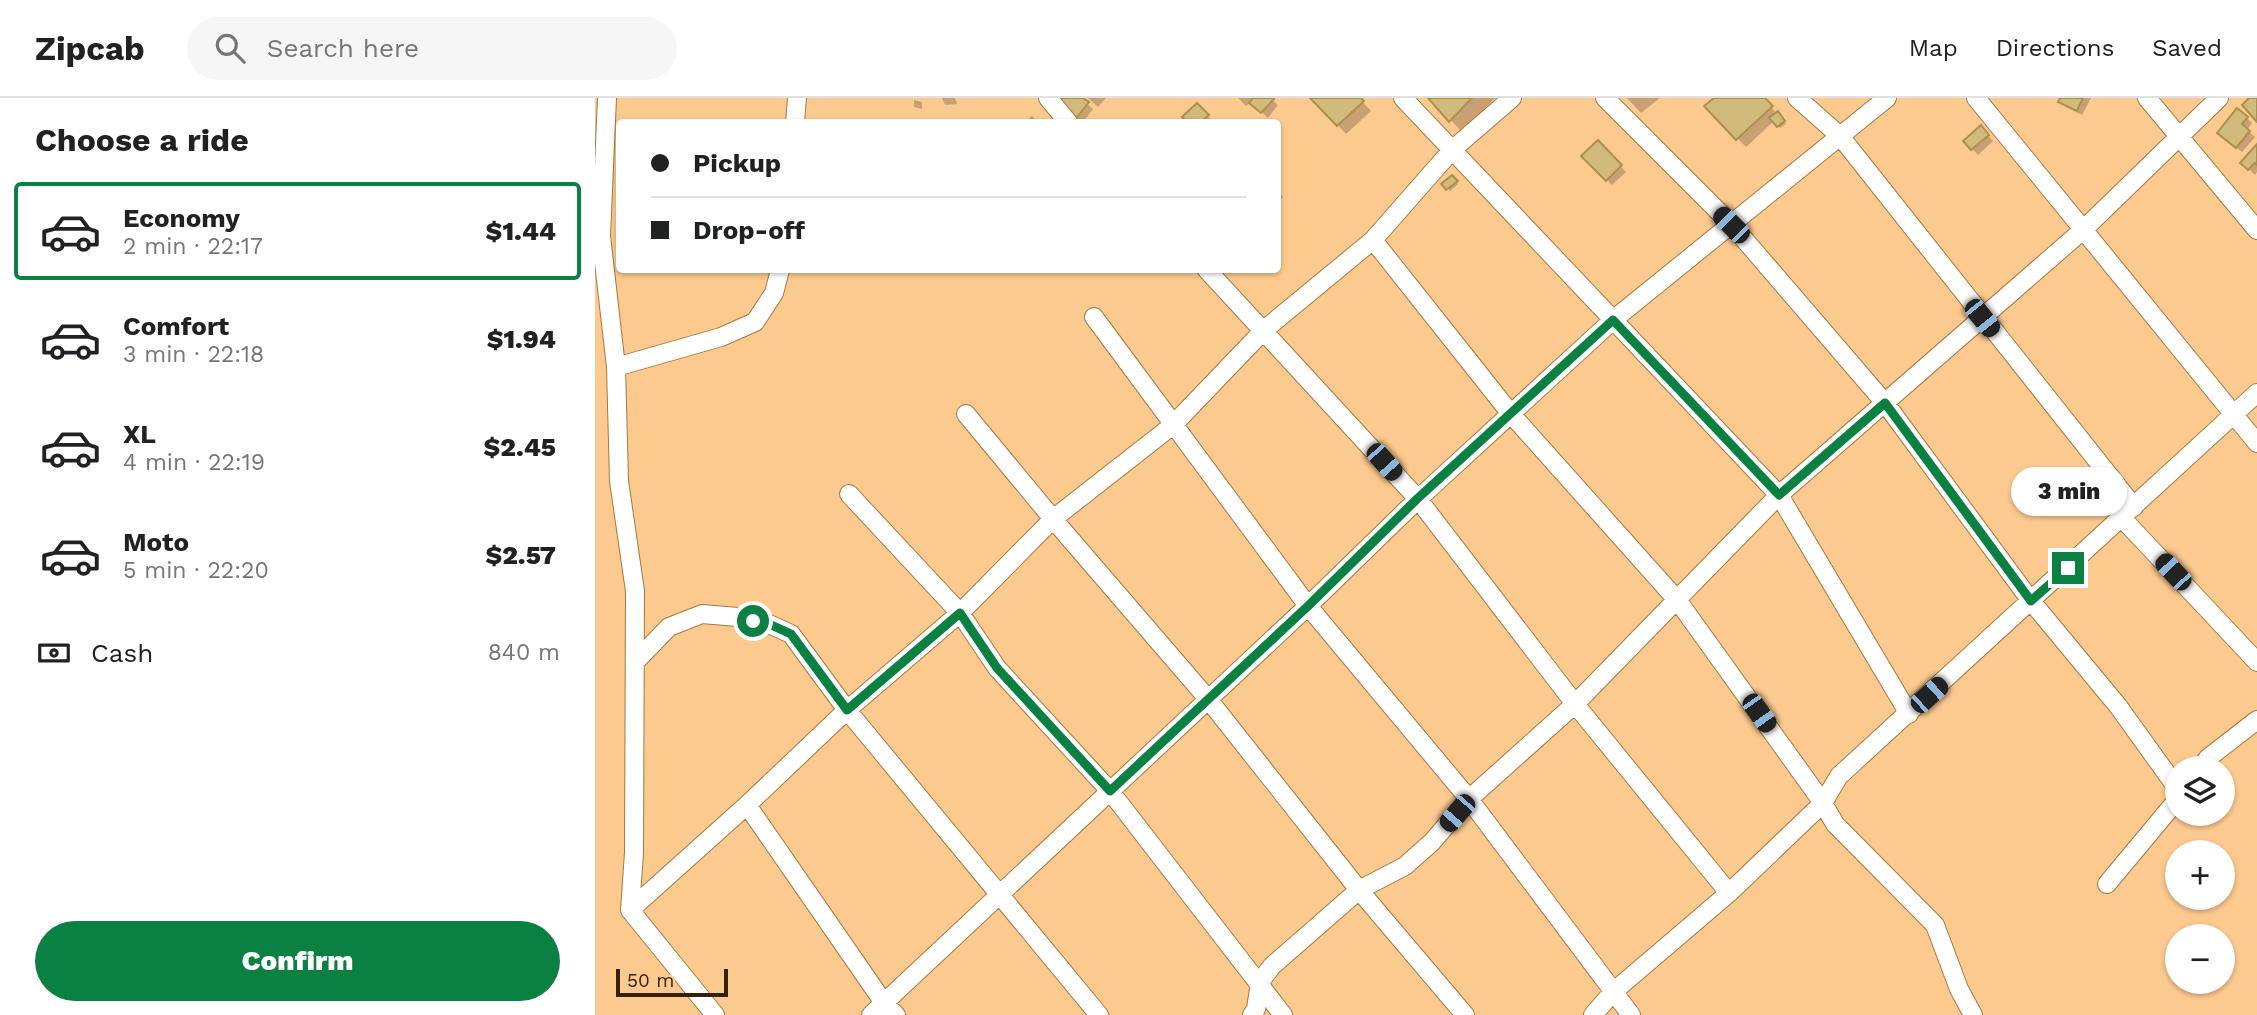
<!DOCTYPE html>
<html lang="en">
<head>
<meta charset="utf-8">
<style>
	:root { --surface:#fff; --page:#f6f6f6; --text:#202124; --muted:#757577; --line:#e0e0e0; --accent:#0b8043 }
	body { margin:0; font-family:"Work Sans",sans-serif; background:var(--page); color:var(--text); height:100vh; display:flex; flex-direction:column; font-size:26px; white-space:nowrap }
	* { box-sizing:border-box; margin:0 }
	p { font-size:23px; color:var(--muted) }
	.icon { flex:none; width:38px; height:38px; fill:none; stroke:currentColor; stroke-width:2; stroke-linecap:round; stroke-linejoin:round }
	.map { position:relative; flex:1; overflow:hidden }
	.panel { display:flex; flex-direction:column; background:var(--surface); width:595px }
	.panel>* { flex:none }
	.hud { position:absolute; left:21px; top:21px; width:665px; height:154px; border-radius:7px; box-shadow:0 2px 5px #0004; display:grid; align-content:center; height:154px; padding:0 35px; background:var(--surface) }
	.fabs { position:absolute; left:1570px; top:658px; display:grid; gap:14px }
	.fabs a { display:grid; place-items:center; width:70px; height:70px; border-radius:50%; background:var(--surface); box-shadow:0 2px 5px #0004; font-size:35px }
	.scale { position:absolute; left:21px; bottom:18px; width:112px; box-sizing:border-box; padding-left:7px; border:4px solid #342109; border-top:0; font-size:19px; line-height:24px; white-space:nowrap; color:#342109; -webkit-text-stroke:5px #fcc98f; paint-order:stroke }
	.end { position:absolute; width:32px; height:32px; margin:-16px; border:9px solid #0b8043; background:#fff; box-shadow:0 0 0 4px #fff }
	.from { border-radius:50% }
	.bubble { position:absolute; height:49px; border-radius:24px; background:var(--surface); box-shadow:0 2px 5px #0004; font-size:23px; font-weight:800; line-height:49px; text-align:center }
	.car { position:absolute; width:21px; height:42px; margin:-21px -10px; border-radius:9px; box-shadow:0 0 5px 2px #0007; background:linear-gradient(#222 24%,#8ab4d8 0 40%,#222 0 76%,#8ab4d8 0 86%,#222 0) }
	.hud b { display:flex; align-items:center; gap:24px; height:66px; font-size:26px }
	.hud b+b { border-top:2px solid var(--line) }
	.hud i { width:18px; height:18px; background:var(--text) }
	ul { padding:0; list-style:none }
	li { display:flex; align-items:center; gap:21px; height:98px; margin:0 14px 10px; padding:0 21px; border:4px solid transparent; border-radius:7px }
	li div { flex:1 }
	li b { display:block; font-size:26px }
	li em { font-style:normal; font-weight:800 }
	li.selected { border-color:var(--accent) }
	li>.icon { width:63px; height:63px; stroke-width:1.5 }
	h2 { padding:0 35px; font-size:32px; line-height:84px }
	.pay { display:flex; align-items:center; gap:18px; height:77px; padding:0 35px; font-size:26px }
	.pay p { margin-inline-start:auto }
	.cta { display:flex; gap:14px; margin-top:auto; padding:14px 35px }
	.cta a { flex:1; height:80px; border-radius:42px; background:var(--accent); color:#fff; font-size:28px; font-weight:800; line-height:80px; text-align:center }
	header { display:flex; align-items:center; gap:42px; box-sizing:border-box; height:98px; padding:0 35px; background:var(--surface); border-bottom:2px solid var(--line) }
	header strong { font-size:33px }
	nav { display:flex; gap:38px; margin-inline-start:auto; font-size:24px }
	.search { width:490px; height:63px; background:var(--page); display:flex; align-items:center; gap:18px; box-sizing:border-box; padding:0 24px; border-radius:38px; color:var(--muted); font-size:26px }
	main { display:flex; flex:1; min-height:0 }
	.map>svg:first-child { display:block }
</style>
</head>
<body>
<header>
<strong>Zipcab</strong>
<div class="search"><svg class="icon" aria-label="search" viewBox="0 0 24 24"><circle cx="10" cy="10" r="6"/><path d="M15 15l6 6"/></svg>Search here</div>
<nav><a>Map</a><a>Directions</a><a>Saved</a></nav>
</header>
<main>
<section class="panel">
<h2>Choose a ride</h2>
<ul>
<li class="selected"><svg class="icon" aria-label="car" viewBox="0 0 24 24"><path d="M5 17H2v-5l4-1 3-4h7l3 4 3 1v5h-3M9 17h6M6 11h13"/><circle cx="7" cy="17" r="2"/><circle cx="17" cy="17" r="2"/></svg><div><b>Economy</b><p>2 min · 22:17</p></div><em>$1.44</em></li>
<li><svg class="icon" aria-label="car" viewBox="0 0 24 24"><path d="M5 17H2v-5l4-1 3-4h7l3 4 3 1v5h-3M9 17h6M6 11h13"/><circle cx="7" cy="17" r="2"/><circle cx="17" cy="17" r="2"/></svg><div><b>Comfort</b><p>3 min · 22:18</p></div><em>$1.94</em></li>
<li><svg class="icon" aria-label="car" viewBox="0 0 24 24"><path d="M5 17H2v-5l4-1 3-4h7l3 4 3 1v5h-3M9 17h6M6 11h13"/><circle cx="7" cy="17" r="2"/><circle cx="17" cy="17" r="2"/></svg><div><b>XL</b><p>4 min · 22:19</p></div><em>$2.45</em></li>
<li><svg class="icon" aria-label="car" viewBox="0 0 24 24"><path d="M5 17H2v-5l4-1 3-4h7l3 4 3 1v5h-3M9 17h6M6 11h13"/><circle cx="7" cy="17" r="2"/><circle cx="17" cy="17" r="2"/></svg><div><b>Moto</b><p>5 min · 22:20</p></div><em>$2.57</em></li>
</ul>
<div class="pay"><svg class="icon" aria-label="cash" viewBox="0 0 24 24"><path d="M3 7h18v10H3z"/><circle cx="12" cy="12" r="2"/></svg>Cash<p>840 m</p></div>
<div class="cta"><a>Confirm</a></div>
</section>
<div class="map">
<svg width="1662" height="917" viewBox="0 0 1662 917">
	<rect width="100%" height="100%" fill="#fcc98f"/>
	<path fill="#0003" d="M 347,0 L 360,0 L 362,6 L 350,7 Z
		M 469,0 L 485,0 L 498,11 L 488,24 L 481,24 Z
		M 493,0 L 511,0 L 503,9 Z
		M 643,0 L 675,0 L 683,7 L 673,20 L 656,4 L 651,8 Z
		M 718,0 L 764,0 L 776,13 L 751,36 Z
		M 835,0 L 900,0 L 867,34 Z
		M 1032,0 L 1065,0 L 1046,15 Z
		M 1121,0 L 1168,0 L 1191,26 L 1185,30 L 1179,23 L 1151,49 L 1112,9 Z
		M 1467,0 L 1496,0 L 1487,17 L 1471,9 L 1465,4 Z
		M 319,2 L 327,4 L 327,11 L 319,9 Z
		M 602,7 L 616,22 L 620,24 L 595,24 L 590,19 Z
		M 437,18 L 439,20 L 442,24 L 434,24 L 432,22 Z
		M 1652,20 L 1657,25 L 1652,32 L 1660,39 L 1647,54 L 1629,40 Z
		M 1386,30 L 1398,43 L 1383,57 L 1370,43 Z
		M 1003,45 L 1031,74 L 1017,87 L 989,58 Z
		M 1662,48 L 1662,74 L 1660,77 L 1647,64 Z
		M 857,79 L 863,86 L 855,93 L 848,86 Z
		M 682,93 L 688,99 L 682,104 Z"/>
	<path fill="#d1ba7c" stroke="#ab914c" stroke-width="2" d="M 467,0 L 488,0 L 494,4 L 479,23 L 460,9 Z
		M 658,0 L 678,0 L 679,1 L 666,15 L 654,5 Z
		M 715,0 L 766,0 L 769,3 L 742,28 Z
		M 833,0 L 877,0 L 854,24 Z
		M 1119,0 L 1170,0 L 1178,8 L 1141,42 L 1109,8 Z
		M 1465,0 L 1488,0 L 1482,13 L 1463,4 Z
		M 1654,0 L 1662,0 L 1662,24 L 1647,7 Z
		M 602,5 L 614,17 L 606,24 L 593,24 L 587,19 Z
		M 1642,10 L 1653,19 L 1647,26 L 1655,33 L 1641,50 L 1622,35 Z
		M 1183,13 L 1190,23 L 1182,29 L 1174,20 Z
		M 1386,27 L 1394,37 L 1376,52 L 1368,43 Z
		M 1003,42 L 1027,67 L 1011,83 L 986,58 Z
		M 1662,46 L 1662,67 L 1660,65 L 1653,72 L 1645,65 Z
		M 857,77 L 863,83 L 851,92 L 846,86 Z"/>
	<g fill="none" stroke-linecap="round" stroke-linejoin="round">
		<defs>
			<path id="minor" d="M 12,0 L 6,138 L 21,269 L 24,383 L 40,493 L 39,755 L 35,812 L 120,917
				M 453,0 L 473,24
				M 808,0 L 1184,397 L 1314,616
				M 1010,0 L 1136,126 L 1290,305 L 1436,503 L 1523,608 L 1582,690
				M 1202,0 L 1245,38 L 1539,409
				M 1381,0 L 1662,345
				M 1552,0 L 1662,132
				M 200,24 L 202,0
				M 778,142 L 916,316 L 1083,503 L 1228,705 L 1240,726 L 1340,827 L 1364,891 L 1378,917
				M 612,172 L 823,401 L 980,606 L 1134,795
				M 499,219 L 713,508 L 874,701 L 1036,917
				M 21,269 L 126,239 L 160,224 L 179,195 L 185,172
				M 371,316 L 458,421 L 613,601 L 764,792 L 870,917
				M 254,396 L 365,515 L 402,570 L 515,693 L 688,917
				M 1527,420 L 1662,564
				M 40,564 L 74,529 L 107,516 L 143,519 L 174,526 L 196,536 L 252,612 L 504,917
				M 1606,670 L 1613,660 L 1662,622
				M 152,707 L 289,905 L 301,917
				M 1512,786 L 1582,702
				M 35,812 L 152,707 L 252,612 L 365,515 L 458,421 L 578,327 L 669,232 L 778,142 L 857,52 L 917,0
				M 276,917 L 713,508 L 823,401 L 1018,222 L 1292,0
				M 657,917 L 661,911 L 665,884 L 677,868 L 764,792 L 810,768 L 837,744 L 874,701 L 980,606 L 1184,397 L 1489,131 L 1624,0
				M 998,917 L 1018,894 L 1134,795 L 1228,705 L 1244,678 L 1662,295"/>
		</defs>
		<use href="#minor" stroke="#a6783f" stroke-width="20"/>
		<use href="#minor" stroke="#fff" stroke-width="18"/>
	</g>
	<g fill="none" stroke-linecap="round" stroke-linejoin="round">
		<path stroke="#0b8043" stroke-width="9" d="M 158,523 L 174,526 L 196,536 L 252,612 L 365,515 L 402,570 L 515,693 L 713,508 L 822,401 L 1018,222 L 1184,397 L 1290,305 L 1436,503 L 1473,470"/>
	</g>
</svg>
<div class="fabs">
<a><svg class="icon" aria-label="layers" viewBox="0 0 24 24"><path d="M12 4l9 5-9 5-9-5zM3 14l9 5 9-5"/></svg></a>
<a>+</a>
<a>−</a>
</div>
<div class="scale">50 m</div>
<i class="end from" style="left:158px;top:523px"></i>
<i class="end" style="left:1473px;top:470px"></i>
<div class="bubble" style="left:1416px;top:369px;width:116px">3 min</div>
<i class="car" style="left:1136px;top:127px;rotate:315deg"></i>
<i class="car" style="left:1387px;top:220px;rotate:141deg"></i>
<i class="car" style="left:789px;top:364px;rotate:138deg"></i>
<i class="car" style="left:1578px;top:474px;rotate:317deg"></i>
<i class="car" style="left:1334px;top:597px;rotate:48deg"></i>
<i class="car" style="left:1164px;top:615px;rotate:145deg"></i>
<i class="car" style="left:862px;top:715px;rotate:221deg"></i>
<div class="hud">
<b><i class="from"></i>Pickup</b>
<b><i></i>Drop-off</b>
</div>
</div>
</main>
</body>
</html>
